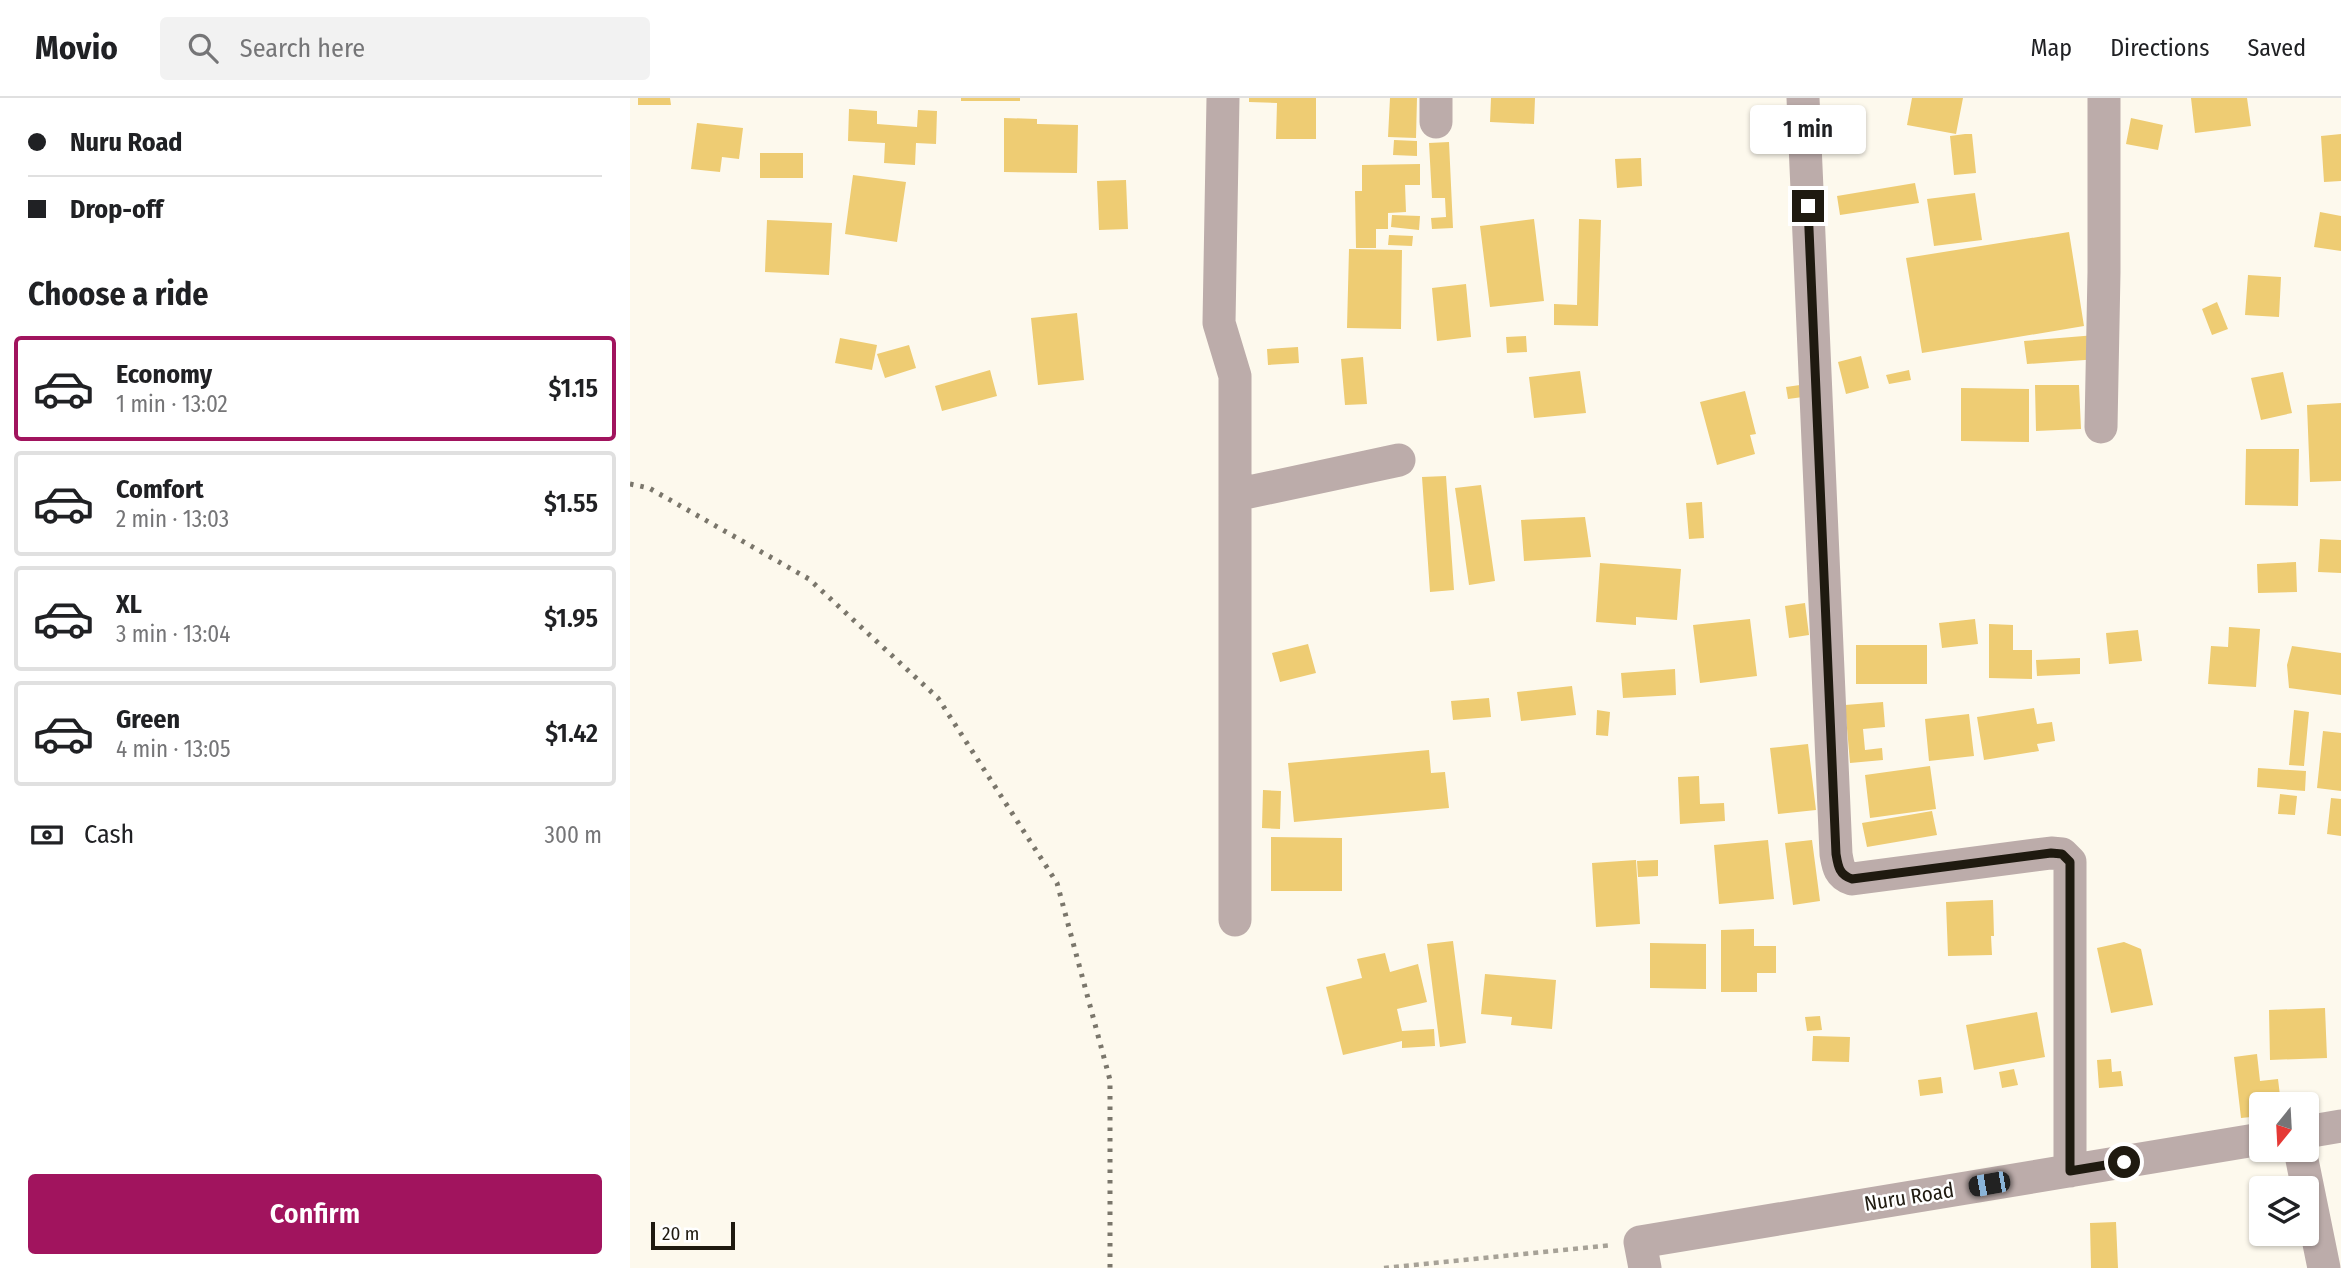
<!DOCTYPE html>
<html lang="en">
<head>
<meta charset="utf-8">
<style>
	:root { --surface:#fff; --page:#f2f2f2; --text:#202124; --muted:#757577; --line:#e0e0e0; --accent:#a1145e }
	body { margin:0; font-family:"Fira Sans Condensed",sans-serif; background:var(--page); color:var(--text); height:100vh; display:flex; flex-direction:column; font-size:26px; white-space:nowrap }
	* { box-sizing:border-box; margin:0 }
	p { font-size:23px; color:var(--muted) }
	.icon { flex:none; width:38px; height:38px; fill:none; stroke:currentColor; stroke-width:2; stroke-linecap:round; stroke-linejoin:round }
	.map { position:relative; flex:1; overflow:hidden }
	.sheet { display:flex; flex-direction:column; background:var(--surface); width:630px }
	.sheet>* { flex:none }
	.hud { display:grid; align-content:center; height:154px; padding:0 28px; background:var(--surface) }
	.needle { width:46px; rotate:198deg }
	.controls { position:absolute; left:1619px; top:994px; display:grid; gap:14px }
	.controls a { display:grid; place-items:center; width:70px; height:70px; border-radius:7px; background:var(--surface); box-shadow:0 2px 5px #0004; font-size:35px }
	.scale { position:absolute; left:21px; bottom:18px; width:84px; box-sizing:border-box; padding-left:7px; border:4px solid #1f1a10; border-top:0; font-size:19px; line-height:24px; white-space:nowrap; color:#1f1a10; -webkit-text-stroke:5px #fff; paint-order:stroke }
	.end { position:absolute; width:32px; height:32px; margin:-16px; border:9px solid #1f1a10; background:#fff; box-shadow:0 0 0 4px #fff }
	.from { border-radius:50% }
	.bubble { position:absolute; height:49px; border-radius:7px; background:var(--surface); box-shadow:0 2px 5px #0004; font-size:23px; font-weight:600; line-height:49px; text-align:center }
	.car { position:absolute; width:21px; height:42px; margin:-21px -10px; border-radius:9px; box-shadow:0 0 5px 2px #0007; background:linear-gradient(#222 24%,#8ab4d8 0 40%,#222 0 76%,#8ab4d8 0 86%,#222 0) }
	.hud b { display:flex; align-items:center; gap:24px; height:66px; font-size:26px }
	.hud b+b { border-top:2px solid var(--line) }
	.hud i { width:18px; height:18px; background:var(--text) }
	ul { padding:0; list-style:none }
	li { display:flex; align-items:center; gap:21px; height:105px; margin:0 14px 10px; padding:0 14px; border:4px solid var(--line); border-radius:7px }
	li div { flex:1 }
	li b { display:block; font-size:26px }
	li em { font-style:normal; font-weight:600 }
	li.on { border-color:var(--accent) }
	li>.icon { width:63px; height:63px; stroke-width:1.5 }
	h2 { padding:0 28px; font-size:32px; line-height:84px }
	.pay { display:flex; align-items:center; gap:18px; height:77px; padding:0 28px; font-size:26px }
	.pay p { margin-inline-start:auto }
	.action { display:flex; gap:14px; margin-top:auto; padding:14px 28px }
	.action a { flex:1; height:80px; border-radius:7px; background:var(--accent); color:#fff; font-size:28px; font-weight:600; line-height:80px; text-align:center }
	header { display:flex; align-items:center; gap:42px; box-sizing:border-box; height:98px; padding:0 35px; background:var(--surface); border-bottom:2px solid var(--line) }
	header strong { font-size:33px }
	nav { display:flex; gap:38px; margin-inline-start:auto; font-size:24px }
	.search { width:490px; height:63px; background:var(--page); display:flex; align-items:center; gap:18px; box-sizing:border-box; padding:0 24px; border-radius:7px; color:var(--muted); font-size:26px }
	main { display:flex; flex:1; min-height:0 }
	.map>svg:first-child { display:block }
</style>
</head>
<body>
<header>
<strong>Movio</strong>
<div class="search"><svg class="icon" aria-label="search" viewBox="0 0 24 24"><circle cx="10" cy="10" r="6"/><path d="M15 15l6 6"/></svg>Search here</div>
<nav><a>Map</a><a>Directions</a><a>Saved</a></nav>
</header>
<main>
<section class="sheet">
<div class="hud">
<b><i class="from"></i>Nuru Road</b>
<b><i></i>Drop-off</b>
</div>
<h2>Choose a ride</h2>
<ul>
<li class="on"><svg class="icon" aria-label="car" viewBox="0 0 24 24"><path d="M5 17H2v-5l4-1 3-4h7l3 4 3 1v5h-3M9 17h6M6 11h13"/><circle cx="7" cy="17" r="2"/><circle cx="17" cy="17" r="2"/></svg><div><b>Economy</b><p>1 min · 13:02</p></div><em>$1.15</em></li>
<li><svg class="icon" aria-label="car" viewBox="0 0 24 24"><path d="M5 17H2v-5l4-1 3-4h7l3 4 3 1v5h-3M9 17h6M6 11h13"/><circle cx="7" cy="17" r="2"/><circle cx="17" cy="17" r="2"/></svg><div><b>Comfort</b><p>2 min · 13:03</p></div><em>$1.55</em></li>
<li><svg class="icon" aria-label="car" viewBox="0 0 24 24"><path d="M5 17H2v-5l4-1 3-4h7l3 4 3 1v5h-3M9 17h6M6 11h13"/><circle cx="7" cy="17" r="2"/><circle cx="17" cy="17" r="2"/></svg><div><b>XL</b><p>3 min · 13:04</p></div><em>$1.95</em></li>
<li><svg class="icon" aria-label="car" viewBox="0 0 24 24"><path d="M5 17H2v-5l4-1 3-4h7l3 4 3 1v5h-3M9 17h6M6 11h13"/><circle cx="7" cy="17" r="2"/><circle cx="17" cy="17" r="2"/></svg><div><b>Green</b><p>4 min · 13:05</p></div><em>$1.42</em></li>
</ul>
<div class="pay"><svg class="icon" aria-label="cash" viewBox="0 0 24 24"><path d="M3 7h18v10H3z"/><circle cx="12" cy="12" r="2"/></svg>Cash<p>300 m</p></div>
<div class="action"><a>Confirm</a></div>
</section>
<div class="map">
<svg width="1711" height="1170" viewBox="0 0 1711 1170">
	<rect width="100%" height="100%" fill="#fdf9ed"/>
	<path fill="#eecc73" d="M 8,0 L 40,0 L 41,7 L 8,7 Z
		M 331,0 L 390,0 L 390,3 L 331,3 Z
		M 619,0 L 686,0 L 686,41 L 646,41 L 647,5 L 619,4 Z
		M 760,0 L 787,0 L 786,40 L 758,39 Z
		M 861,0 L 905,0 L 904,26 L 860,24 Z
		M 1282,0 L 1333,0 L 1326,36 L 1277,27 Z
		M 1561,0 L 1617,0 L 1621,28 L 1565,35 Z
		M 219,11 L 247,13 L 247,26 L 287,29 L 288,12 L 307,13 L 306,46 L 286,45 L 285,67 L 254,65 L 255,45 L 218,43 Z
		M 374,20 L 407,21 L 407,26 L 448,27 L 447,75 L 374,74 Z
		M 1501,20 L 1533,27 L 1528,52 L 1496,46 Z
		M 67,25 L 113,30 L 109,61 L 92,59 L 90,74 L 61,71 Z
		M 1335,36 L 1342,36 L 1346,75 L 1324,77 L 1320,38 Z
		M 1711,36 L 1711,83 L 1694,84 L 1691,38 Z
		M 764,42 L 787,43 L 787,58 L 763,57 Z
		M 819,44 L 823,130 L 802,131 L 801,120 L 816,119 L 815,100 L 802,100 L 799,45 Z
		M 130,55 L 173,55 L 173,80 L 130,80 Z
		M 1011,60 L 1012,88 L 987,90 L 985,61 Z
		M 790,66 L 790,87 L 775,87 L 776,114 L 758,115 L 758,131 L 746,131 L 746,150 L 726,150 L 725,93 L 732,93 L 732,67 Z
		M 223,77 L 276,84 L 267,144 L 215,136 Z
		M 496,82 L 498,131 L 469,132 L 467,83 Z
		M 1285,85 L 1289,105 L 1210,117 L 1207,98 Z
		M 1345,95 L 1352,142 L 1304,148 L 1297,101 Z
		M 1690,114 L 1711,118 L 1711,153 L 1684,149 Z
		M 762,117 L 790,118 L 789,132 L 761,129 Z
		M 904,121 L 914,203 L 860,209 L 850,128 Z
		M 949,121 L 971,122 L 968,228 L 924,227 L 924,206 L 947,207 Z
		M 137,122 L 202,125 L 199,177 L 135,174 Z
		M 1439,134 L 1454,228 L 1292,255 L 1276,160 Z
		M 759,137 L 783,138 L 782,148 L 758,147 Z
		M 719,151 L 772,152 L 771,231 L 717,230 Z
		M 1618,177 L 1651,179 L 1649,219 L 1615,217 Z
		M 836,186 L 841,239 L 807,243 L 802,190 Z
		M 1587,204 L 1598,231 L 1582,237 L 1572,211 Z
		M 447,215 L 454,282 L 408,287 L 401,220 Z
		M 1466,237 L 1469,261 L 1397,266 L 1394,243 Z
		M 896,238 L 897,254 L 877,255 L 876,239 Z
		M 210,240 L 247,247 L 242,272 L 205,265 Z
		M 279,247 L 286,270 L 255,280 L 247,256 Z
		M 668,249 L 669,265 L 638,267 L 637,251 Z
		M 1231,258 L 1239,290 L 1216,296 L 1208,264 Z
		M 733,259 L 737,306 L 715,307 L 711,261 Z
		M 360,272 L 367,298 L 312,313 L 305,288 Z
		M 1279,272 L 1281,282 L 1259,286 L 1256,277 Z
		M 950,273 L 956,315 L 904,320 L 899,279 Z
		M 1653,274 L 1662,315 L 1631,322 L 1621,280 Z
		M 1170,287 L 1173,299 L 1158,301 L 1156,289 Z
		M 1405,287 L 1449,287 L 1451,331 L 1406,333 Z
		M 1331,290 L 1399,291 L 1399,344 L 1331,343 Z
		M 1115,293 L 1126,336 L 1120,337 L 1125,356 L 1087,367 L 1070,304 Z
		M 1711,305 L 1711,383 L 1680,384 L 1677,307 Z
		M 1616,351 L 1669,351 L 1668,408 L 1615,407 Z
		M 816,378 L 824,492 L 800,494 L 792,379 Z
		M 851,387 L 865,483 L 839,487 L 825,390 Z
		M 1072,404 L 1074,440 L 1059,441 L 1056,405 Z
		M 955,419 L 961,459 L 894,463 L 891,422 Z
		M 1690,441 L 1711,442 L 1711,475 L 1688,474 Z
		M 1666,464 L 1667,494 L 1628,495 L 1627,466 Z
		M 970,465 L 1051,471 L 1047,522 L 1006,519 L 1006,527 L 966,524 Z
		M 1175,505 L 1179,537 L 1159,540 L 1155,508 Z
		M 1120,521 L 1127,578 L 1070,585 L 1063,527 Z
		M 1345,521 L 1348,546 L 1312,550 L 1309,525 Z
		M 1359,526 L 1383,527 L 1383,552 L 1402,552 L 1402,581 L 1359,580 Z
		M 1599,529 L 1630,531 L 1626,589 L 1578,586 L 1581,548 L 1598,549 Z
		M 1508,532 L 1512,563 L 1479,566 L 1476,535 Z
		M 678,546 L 686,575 L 650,584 L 642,555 Z
		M 1226,547 L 1297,547 L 1297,586 L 1226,586 Z
		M 1662,548 L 1711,555 L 1711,597 L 1659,590 L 1657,567 Z
		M 1450,560 L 1450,576 L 1407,578 L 1406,562 Z
		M 1045,571 L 1046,597 L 993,600 L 991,575 Z
		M 942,588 L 946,617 L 891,623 L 887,594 Z
		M 859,600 L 861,619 L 823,622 L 821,603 Z
		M 1253,604 L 1255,629 L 1233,631 L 1235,652 L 1252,650 L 1253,662 L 1220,665 L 1215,607 Z
		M 1404,610 L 1407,626 L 1422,624 L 1425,643 L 1407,646 L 1409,653 L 1354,662 L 1347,619 Z
		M 967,612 L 980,614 L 978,638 L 966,637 Z
		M 1664,612 L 1679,614 L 1674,668 L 1659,667 Z
		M 1339,616 L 1344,658 L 1299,663 L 1295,621 Z
		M 1693,633 L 1711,635 L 1711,693 L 1687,690 Z
		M 1178,646 L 1186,712 L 1148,716 L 1140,650 Z
		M 799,652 L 801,675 L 815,674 L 819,710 L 664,724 L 658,665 Z
		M 1300,668 L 1306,711 L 1240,720 L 1235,677 Z
		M 1628,670 L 1676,673 L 1675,693 L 1627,689 Z
		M 1069,678 L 1070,706 L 1094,705 L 1095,723 L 1050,726 L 1048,679 Z
		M 633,692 L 651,693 L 650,731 L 632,730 Z
		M 1650,696 L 1667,698 L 1665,717 L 1648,716 Z
		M 1701,700 L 1711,701 L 1711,738 L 1697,736 Z
		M 1302,713 L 1307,737 L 1237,749 L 1232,725 Z
		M 641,739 L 712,740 L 712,793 L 641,793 Z
		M 1138,742 L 1144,801 L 1089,806 L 1084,747 Z
		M 1182,742 L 1190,803 L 1163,807 L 1155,745 Z
		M 1006,762 L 1010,826 L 966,829 L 962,765 Z
		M 1028,762 L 1028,778 L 1008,779 L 1007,763 Z
		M 1363,802 L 1364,838 L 1361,838 L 1362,857 L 1318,858 L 1316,804 Z
		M 1124,831 L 1124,848 L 1146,848 L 1146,875 L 1127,875 L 1127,894 L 1091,894 L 1091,832 Z
		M 823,843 L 836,945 L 810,949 L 797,846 Z
		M 1494,844 L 1511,851 L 1523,907 L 1481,915 L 1467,850 Z
		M 1020,845 L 1076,846 L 1076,891 L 1020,890 Z
		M 755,855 L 760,874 L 788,866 L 797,904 L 767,911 L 772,933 L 804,931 L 805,948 L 772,950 L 772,943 L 713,957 L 696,889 L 732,880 L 727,861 Z
		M 855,876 L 926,882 L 922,931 L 881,927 L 882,919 L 851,916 Z
		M 1695,910 L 1697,960 L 1640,962 L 1639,912 Z
		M 1407,914 L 1415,959 L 1344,972 L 1336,927 Z
		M 1190,918 L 1192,932 L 1177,933 L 1175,919 Z
		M 1183,938 L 1220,939 L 1219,964 L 1182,963 Z
		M 1627,956 L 1630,983 L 1648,981 L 1651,1006 L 1631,1006 L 1631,1018 L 1611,1020 L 1604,959 Z
		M 1481,961 L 1482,974 L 1491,973 L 1493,988 L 1469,990 L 1467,962 Z
		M 1384,971 L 1388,987 L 1372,990 L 1369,974 Z
		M 1311,979 L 1313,995 L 1290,998 L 1288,982 Z
		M 1486,1124 L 1488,1170 L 1461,1170 L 1460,1125 Z"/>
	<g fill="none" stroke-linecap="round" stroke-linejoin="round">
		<path stroke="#a7a297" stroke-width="4.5" stroke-dasharray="5 5" stroke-linecap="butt" d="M 754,1170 L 982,1147"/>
		<path stroke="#bcacaa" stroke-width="33" d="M 593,0 L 589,225 L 605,278 L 605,822
			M 806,0 L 806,24
			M 1173,0 L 1206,756 C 1208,768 1209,777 1222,781 L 1421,755 L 1432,756 L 1440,764 L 1440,1073
			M 1471,329 L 1474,174 L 1474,0
			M 605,397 L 769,362
			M 1676,1034 L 1711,1028
			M 1670,1052 L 1694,1170
			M 1015,1170 L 1010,1144 L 1631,1041"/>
		<path stroke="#7a766b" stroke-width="5" stroke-dasharray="3.5 7" stroke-linecap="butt" d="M 0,386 L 19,390 L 179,481 L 308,600 L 427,785 L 480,982 L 480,1170"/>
	</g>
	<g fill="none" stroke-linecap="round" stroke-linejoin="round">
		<path stroke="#1f1a10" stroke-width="9" d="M 1178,108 L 1206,756 C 1208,768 1209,777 1222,781 L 1421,755 L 1432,756 L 1440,764 L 1440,1073 L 1494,1064"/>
	</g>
	<g text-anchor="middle" stroke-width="5" stroke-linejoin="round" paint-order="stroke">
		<g font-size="21" fill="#1f1a10" stroke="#fff">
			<text transform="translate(1279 1099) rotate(-9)" y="7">Nuru Road</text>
		</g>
	</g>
</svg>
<div class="controls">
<a><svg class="needle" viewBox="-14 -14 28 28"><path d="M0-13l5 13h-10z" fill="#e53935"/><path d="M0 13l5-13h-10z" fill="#757577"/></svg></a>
<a><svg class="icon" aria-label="layers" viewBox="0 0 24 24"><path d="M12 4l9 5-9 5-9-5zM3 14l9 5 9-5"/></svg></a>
</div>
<div class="scale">20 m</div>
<i class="end from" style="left:1494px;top:1064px"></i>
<i class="end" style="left:1178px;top:108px"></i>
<div class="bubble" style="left:1120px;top:7px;width:116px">1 min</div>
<i class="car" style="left:1359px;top:1086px;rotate:260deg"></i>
</div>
</main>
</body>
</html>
